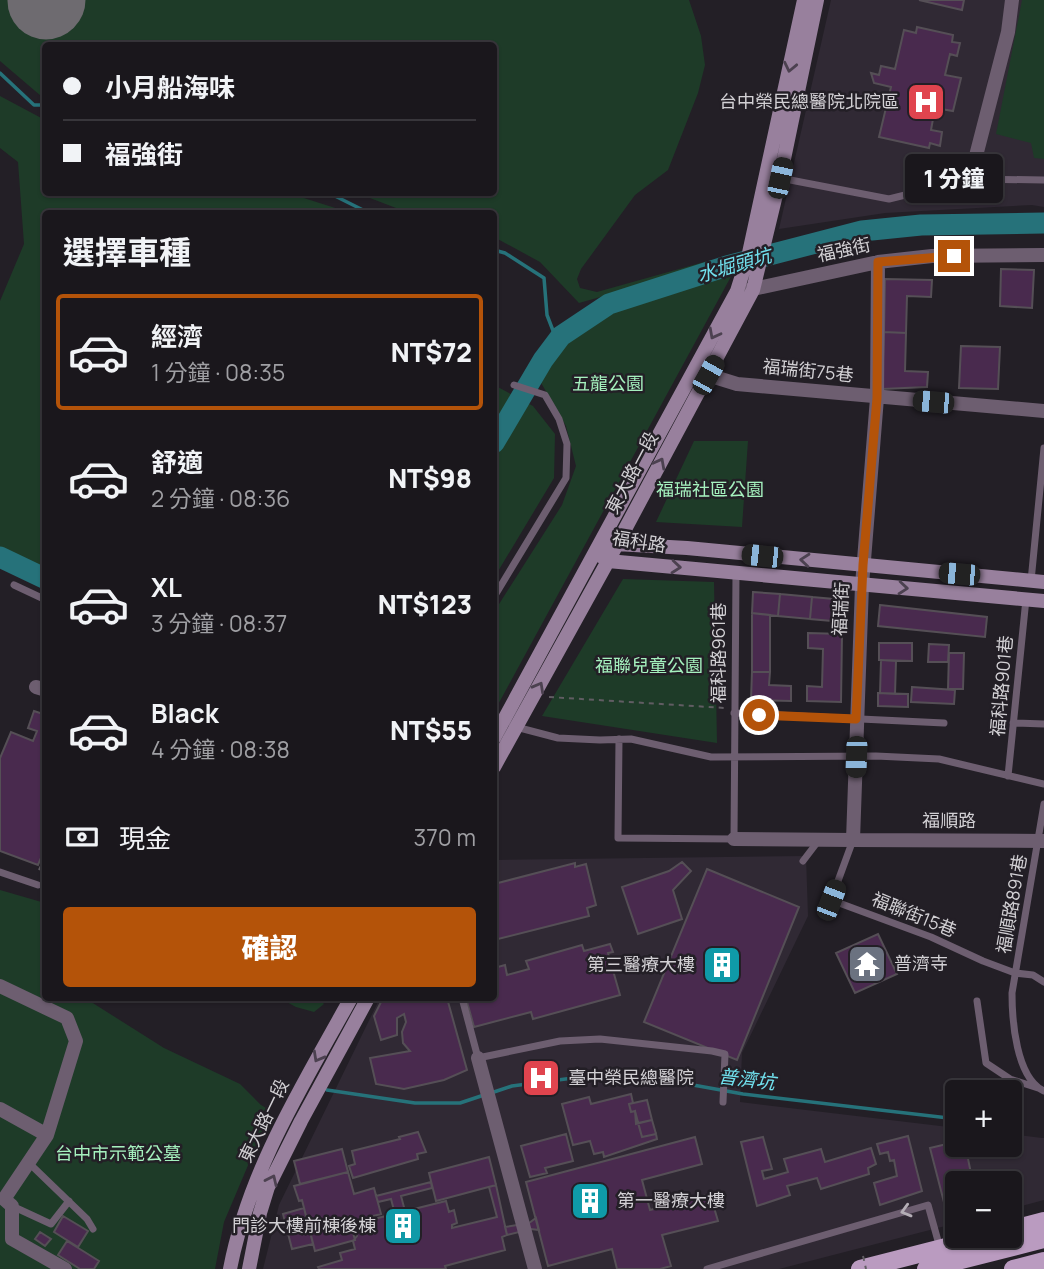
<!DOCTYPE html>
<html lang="zh-TW">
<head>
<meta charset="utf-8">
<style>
	:root { --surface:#1a171c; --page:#232025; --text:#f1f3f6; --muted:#9f9fa3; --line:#38363b; --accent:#b45309 }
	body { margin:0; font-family:Manrope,"Noto Sans TC",sans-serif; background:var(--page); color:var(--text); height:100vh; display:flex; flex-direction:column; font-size:26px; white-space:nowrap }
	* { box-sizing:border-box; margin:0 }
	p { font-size:23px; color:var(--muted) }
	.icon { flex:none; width:38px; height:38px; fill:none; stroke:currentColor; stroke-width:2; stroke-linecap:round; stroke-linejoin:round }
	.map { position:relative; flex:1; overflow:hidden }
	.details { position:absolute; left:42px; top:210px; width:455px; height:791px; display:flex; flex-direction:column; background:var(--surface); border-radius:7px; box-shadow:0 2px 5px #0004,0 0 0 2px var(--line) }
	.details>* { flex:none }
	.banner { position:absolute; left:42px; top:42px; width:455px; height:154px; border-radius:7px; box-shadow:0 2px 5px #0004,0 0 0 2px var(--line); display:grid; align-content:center; height:154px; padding:0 21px; background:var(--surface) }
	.tools { position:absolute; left:945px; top:1080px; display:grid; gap:14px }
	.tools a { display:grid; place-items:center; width:77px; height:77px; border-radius:7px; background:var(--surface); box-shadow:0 2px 5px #0004,0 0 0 2px var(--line); font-size:35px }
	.end { position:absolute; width:32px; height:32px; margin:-16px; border:9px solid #b45309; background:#fff; box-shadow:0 0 0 4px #fff }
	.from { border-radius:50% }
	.bubble { position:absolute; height:49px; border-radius:7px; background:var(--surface); box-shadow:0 2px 5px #0004,0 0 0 2px var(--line); font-size:23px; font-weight:800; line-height:49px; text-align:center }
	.car { position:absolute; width:21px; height:42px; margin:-21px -10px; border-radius:9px; box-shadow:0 0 5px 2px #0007; background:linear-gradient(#222 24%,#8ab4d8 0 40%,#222 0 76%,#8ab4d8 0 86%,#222 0) }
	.banner b { display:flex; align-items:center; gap:24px; height:66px; font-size:26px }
	.banner b+b { border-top:2px solid var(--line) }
	.banner i { width:18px; height:18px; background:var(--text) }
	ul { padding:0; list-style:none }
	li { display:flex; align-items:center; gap:21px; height:116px; margin:0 14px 10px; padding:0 7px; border:4px solid transparent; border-radius:7px }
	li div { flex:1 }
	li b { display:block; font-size:26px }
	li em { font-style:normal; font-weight:800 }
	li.current { border-color:var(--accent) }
	li>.icon { width:63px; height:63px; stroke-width:1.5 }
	h2 { padding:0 21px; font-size:32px; line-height:84px }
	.pay { display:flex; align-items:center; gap:18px; height:77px; padding:0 21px; font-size:26px }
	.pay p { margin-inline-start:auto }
	.primary-button { display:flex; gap:14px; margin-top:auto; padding:14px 21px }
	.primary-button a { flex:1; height:80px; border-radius:7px; background:var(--accent); color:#fff; font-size:28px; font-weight:800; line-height:80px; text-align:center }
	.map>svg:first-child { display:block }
</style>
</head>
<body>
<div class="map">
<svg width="1044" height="1269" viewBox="0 0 1044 1269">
	<rect width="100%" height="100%" fill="#231f26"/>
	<path fill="#302934" d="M 831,0 L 1044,0 L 1044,207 L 1032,205 L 885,213 L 779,229 Z
		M 806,856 L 808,916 L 742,1053 L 740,1102 L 957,1128 L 957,1144 L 1010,1144 L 1010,1134 L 1042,1138 L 1044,1138 L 1044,1200 L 1010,1209 L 1010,1183 L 957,1183 L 957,1223 L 779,1269 L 263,1269 L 279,1205 L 380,998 L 494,998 L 494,860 Z"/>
	<path fill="#1e3b28" d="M 0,0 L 689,0 L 701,36 L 705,65 L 698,93 L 668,170 L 635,195 L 581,269 L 577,279 L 580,288 L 597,292 L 711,260 L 718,264 L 579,303 L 540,262 L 494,237 L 494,214 L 409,213 L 357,193 L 494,192 L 494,46 L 46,46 L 45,96 L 41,96 L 0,61 Z
		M 1022,0 L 1044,0 L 1044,159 L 1034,158 L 1031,143 L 996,134 Z
		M 0,96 L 45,120 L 46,192 L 288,193 L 351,213 L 46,214 L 45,589 L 0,563 L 0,301 L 24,244 L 18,162 L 0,148 Z
		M 734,271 L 494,712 L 494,612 L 562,505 L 576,466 L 566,426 L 540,381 C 544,373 548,363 553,356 C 570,338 595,330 609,311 Z
		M 494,385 L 533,406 L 555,434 L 554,478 L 494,578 Z
		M 694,441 L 748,441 L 742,527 L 656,522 Z
		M 623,579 L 714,582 L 717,743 L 542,716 Z
		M 0,890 L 45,903 L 46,998 L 89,998 L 88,1000 L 164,1048 L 240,1084 L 261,1105 L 271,1111 L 224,1222 L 215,1269 L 0,1269 Z
		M 279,998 L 319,998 L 324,1004 L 314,1012 L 296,1007 Z"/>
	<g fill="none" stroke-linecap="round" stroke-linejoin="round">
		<path stroke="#26727a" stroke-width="3.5" d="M 0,73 L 34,105 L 46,105
			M 327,192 L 371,214
			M 494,250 L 505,253 L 544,278 L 547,315 L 557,341
			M 327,1090 L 415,1103 L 460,1103 L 484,1095
			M 491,1093 L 512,1086 L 596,1075 L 682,1083 L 743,1094 L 957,1119"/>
		<path stroke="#26727a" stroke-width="21" d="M 494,443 L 543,360 L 561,336 L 609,304 L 727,266 L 862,231 L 921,225 L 1044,223
			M 0,557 L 46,579"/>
		<path stroke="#6e6b70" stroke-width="77" d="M 46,1 L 47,0"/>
	</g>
	<path fill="#492a4e" stroke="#554f56" stroke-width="2" d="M 919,0 L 964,0 L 962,10 Z
		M 917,27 L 953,35 L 952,42 L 960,43 L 957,56 L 950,54 L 945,75 L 961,78 L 953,111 L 935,108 L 931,130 L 942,132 L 940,146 L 930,143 L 929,148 L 879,137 L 891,87 L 874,83 L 871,73 L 879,75 L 881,66 L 895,69 L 904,30 L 916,33 Z
		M 1001,269 L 1034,270 L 1032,308 L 1000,306 Z
		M 885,279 L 932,280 L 931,297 L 907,296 L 906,333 L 884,332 Z
		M 884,332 L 906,333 L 905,371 L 928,372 L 927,387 L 882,389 Z
		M 961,346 L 1000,347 L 998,389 L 959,388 Z
		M 753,592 L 780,594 L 778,616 L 752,613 Z
		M 780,594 L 812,597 L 810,619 L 778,616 Z
		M 812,597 L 845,600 L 843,622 L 810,619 Z
		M 880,605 L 987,617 L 985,637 L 878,626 Z
		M 752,613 L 770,615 L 770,672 L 752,672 Z
		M 808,633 L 842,634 L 841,702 L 807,701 L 807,686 L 822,687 L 823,649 L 808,648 Z
		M 879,643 L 912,643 L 912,661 L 879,660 Z
		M 929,644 L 949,645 L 948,662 L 928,662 Z
		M 949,653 L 964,653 L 963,689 L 948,689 Z
		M 881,660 L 896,661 L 895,694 L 880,693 Z
		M 752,672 L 770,672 L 769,685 L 791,686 L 791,701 L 751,700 Z
		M 912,687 L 955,690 L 954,704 L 911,702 Z
		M 878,693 L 908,694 L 908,707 L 878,706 Z
		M 34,711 L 46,715 L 46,846 L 38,865 L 0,851 L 0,758 L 11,732 L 33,741 L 37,731 L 28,728 Z
		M 682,862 L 691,871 L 673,890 L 682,919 L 638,934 L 622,887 L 669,871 Z
		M 575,863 L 575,867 L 586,864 L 596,905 L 587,908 L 589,916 L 494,940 L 494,884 Z
		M 707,869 L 799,907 L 737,1060 L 644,1022 Z
		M 878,934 L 897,974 L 855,993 L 836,953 Z
		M 610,944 L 613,952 L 608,953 L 620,995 L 533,1019 L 531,1012 L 474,1027 L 466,998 L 494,998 L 494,968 L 505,965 L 507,975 L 529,969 L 526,961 L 582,945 L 584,951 Z
		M 383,998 L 447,998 L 467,1070 L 444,1080 L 404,1089 L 376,1084 L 370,1058 L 410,1051 L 403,1043 L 402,1032 L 406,1022 L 404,1014 L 397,1018 L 397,1035 L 381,1040 L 374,1016 Z
		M 631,1094 L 633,1103 L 629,1104 L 631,1112 L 635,1111 L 642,1137 L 656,1134 L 657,1139 L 604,1157 L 603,1152 L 594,1154 L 590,1141 L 573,1145 L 562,1104 L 589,1097 L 591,1104 Z
		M 647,1100 L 652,1120 L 636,1124 L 635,1111 L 631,1112 L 629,1104 Z
		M 652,1120 L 656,1134 L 642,1137 L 638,1123 Z
		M 418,1132 L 426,1152 L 417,1154 L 418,1159 L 353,1178 L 349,1166 L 355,1164 L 352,1151 L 400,1139 L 399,1137 Z
		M 566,1134 L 573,1161 L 545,1168 L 547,1173 L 530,1177 L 521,1146 Z
		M 908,1136 L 922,1191 L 880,1205 L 874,1183 L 897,1176 L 894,1160 L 890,1161 L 888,1152 L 880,1154 L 877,1144 Z
		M 695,1137 L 702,1164 L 642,1180 L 650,1210 L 710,1194 L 718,1221 L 662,1235 L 671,1266 L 660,1269 L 617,1269 L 612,1249 L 548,1266 L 526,1182 Z
		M 763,1137 L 772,1169 L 762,1171 L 764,1179 L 788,1172 L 784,1159 L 821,1149 L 825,1162 L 871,1148 L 876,1164 L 868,1168 L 869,1174 L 821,1189 L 817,1178 L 787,1186 L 790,1195 L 757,1206 L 741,1142 Z
		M 947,1144 L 949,1151 L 956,1149 L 958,1156 L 967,1154 L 973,1183 L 957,1183 L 957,1207 L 946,1210 L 930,1148 Z
		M 342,1149 L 348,1172 L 300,1184 L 294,1161 Z
		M 489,1157 L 496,1185 L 436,1201 L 429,1173 Z
		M 348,1172 L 354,1194 L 374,1188 L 381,1214 L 350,1222 L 355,1240 L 315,1251 L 302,1200 L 299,1201 L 294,1186 Z
		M 431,1182 L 432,1188 L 401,1196 L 405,1211 L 395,1214 L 391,1199 L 378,1202 L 376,1196 Z
		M 496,1185 L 507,1235 L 502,1237 L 505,1250 L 445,1266 L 446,1269 L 319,1269 L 318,1267 L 342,1260 L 340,1253 L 355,1249 L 353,1241 L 357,1236 L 354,1224 L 446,1201 L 449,1212 L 454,1210 L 457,1223 L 452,1225 L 452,1228 L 497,1217 L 489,1187 Z
		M 304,1208 L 313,1244 L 292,1249 L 283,1214 Z
		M 63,1216 L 88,1231 L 78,1247 L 54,1232 Z
		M 536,1218 L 539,1230 L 531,1229 L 507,1235 L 505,1227 L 529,1223 Z
		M 40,1232 L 51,1239 L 45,1246 L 35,1239 Z
		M 67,1241 L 99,1261 L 94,1269 L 80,1269 L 58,1255 Z"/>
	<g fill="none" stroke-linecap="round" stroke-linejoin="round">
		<path stroke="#615d63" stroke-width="2" stroke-dasharray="5 5" stroke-linecap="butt" d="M 549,697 L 725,708
			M 39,870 L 46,855"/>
		<path stroke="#6d5e70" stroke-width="7" d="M 780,178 L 889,199 L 970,179 L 1044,180
			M 1031,581 L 1044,448
			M 14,585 L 46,600
			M 494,597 L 566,478 L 567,444 L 559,419 L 545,395 L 514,385
			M 734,713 L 944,723
			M 1013,723 L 1044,724
			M 516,727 L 558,738 L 600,740 L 631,739 L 711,757 L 876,756 L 939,759 L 1044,784
			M 619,739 L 618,838 L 734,839 L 736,573
			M 1008,776 L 1026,599
			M 1044,804 L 1012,993 C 1012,1020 1016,1078 1044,1091
			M 853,840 L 831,900 L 931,937 L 983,961 L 1015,973 L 1033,975 L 1044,982
			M 803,861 L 819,840
			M 0,872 L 38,885
			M 462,998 L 478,1058 L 560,1041 L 600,1039 L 712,1051 L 725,1054 L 723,1102
			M 977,1001 L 986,1063 L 1010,1079 L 1038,1088
			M 30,1164 L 87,1219 L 93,1229
			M 12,1206 L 51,1224 L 69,1201
			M 707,1269 L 928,1205 L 940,1248"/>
		<path stroke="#6d5e70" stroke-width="14" d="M 970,179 L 1008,32 L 1012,0
			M 744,291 L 878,262 L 932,256 L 1044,255
			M 697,368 L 708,375 L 737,384 L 1044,411
			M 36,687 L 46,690
			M 734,839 L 853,840 L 862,585 L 877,398 L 878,262
			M 853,840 L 1044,841
			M 0,986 L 67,1018 L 76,1041 L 47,1135 L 4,1199 L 12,1206 L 12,1239 L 65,1269
			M 478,1058 L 535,1269
			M 0,1109 L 47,1135"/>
		<path stroke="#98809d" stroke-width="14" d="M 610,546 L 616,544 L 687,548 L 1044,582
			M 601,556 L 608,561 L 1044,601
			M 494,738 L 737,291 L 749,253 L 804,0
			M 494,767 L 608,561 L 753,290 L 780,178 L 817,0
			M 230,1269 C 249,1170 303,1085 351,998
			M 249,1269 L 260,1213 L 268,1187 L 301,1121 L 368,998"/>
		<path stroke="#ba9bc0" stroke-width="18" d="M 1010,1230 L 1044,1221
			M 860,1269 L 989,1236
			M 926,1269 L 1044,1239
			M 1013,1269 L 1044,1261"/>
		<path stroke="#615d63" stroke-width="2" stroke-dasharray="5 5" stroke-linecap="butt" d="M 863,1256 L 866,1269"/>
	</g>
	<defs><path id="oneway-chevron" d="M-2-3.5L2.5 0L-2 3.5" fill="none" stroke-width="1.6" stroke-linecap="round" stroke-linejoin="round" transform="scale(1.75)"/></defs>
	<g stroke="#4c4150">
		<use href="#oneway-chevron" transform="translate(790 67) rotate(102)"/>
		<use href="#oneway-chevron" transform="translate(714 334) rotate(118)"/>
		<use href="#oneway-chevron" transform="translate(660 463) rotate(-62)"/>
		<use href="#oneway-chevron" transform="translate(805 560) rotate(-175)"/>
		<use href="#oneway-chevron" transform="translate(676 567) rotate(5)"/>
		<use href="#oneway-chevron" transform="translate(903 588) rotate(5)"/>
		<use href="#oneway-chevron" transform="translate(539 687) rotate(-61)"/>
		<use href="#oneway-chevron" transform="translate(318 1057) rotate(119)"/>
		<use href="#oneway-chevron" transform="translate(272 1180) rotate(-65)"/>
	</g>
	<use stroke="#b4aeb6" href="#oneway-chevron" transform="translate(906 1211) rotate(164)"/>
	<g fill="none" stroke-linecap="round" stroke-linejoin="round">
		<path stroke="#b45309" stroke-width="9" d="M 759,715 L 856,719 L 863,565 L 877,398 L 878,262 L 954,256"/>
	</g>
	<defs>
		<symbol id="hospital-square" viewBox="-11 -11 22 22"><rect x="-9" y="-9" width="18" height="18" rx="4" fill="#e0444e" stroke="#231f26"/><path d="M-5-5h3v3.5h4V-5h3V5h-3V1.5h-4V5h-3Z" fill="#fff"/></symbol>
		<symbol id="temple-square" viewBox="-11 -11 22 22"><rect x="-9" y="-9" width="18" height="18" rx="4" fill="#6b7280" stroke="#231f26"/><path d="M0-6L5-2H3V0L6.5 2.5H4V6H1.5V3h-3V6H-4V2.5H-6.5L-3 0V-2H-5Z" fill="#fff"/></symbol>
		<symbol id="building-square" viewBox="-11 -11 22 22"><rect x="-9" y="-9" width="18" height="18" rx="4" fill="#0f9aa8" stroke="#231f26"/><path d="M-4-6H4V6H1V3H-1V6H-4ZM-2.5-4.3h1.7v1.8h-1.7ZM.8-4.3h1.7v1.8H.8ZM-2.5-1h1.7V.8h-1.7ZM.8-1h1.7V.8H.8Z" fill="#fff"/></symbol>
	</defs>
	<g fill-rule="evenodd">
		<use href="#hospital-square" x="904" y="80" width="44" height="44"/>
		<use href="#temple-square" x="845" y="942" width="44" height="44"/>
		<use href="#building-square" x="700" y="943" width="44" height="44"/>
		<use href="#hospital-square" x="519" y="1056" width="44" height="44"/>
		<use href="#building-square" x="568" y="1179" width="44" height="44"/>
		<use href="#building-square" x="381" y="1204" width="44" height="44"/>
	</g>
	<g text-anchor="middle" stroke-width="5" stroke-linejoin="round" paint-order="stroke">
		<g font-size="18" fill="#d2d0d4" stroke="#231f26" text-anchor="end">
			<text x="899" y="108">台中榮民總醫院北院區</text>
			<text x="894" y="970" text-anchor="start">普濟寺</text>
			<text x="695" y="971">第三醫療大樓</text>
			<text x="568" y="1084" text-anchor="start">臺中榮民總醫院</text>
			<text x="617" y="1207" text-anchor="start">第一醫療大樓</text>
			<text x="376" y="1232">門診大樓前棟後棟</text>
		</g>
		<g font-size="18" fill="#d2d0d4" stroke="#231f26">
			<text transform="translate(844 250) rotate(-12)" y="6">福強街</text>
			<text transform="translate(808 371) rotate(6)" y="6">福瑞街75巷</text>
			<text transform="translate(632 473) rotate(-62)" y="6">東大路一段</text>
			<text transform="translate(639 542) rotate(9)" y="6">福科路</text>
			<text transform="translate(841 609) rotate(-87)" y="6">福瑞街</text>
			<text transform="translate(719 653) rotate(-90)" y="6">福科路961巷</text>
			<text transform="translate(1002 686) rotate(-85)" y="6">福科路901巷</text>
			<text x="949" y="827">福順路</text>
			<text transform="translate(1012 904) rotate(-80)" y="6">福順路891巷</text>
			<text transform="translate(914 915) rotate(22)" y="6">福聯街15巷</text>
			<text transform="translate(264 1121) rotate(-64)" y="6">東大路一段</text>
		</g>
		<g font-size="18" fill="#a5f1be" stroke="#231f26">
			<text x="608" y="390">五龍公園</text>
			<text x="710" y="496">福瑞社區公園</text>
			<text x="649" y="672">福聯兒童公園</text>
			<text x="118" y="1160">台中市示範公墓</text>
		</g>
		<g font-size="19" font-style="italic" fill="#71e1ee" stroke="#231f26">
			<text transform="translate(734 265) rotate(-16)" y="7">水堀頭坑</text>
			<text transform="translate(747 1079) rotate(7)" y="7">普濟坑</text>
		</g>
	</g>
</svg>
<div class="tools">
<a>+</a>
<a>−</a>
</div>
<i class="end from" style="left:759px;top:715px"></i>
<i class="end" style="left:954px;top:256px"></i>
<div class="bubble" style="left:905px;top:154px;width:98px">1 分鐘</div>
<i class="car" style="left:780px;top:178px;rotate:12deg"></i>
<i class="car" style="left:708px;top:375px;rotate:29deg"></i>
<i class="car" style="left:933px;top:402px;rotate:275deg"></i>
<i class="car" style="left:762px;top:556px;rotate:276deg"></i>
<i class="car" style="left:959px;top:574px;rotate:275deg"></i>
<i class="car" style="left:856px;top:757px;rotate:182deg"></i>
<i class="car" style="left:831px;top:900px;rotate:21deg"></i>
<div class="banner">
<b><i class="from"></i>小月船海味</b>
<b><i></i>福強街</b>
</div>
<section class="details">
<h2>選擇車種</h2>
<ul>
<li class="current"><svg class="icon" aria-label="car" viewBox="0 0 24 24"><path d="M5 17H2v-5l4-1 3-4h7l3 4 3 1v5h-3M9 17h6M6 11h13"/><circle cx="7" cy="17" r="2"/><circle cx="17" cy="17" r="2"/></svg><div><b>經濟</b><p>1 分鐘 · 08:35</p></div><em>NT$72</em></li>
<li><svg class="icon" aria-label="car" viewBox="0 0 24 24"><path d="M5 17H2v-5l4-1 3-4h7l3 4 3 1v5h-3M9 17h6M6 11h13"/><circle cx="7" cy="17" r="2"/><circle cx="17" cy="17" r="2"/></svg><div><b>舒適</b><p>2 分鐘 · 08:36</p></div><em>NT$98</em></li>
<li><svg class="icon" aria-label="car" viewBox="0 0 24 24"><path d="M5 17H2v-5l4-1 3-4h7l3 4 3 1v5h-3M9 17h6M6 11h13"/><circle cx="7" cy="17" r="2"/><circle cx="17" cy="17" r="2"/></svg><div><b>XL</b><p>3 分鐘 · 08:37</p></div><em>NT$123</em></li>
<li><svg class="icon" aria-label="car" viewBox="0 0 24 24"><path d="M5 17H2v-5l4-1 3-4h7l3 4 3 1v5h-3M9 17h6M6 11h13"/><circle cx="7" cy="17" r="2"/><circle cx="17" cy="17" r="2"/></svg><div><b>Black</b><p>4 分鐘 · 08:38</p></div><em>NT$55</em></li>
</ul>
<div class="pay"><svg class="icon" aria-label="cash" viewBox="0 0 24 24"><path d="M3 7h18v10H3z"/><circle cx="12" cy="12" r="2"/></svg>現金<p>370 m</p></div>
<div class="primary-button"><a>確認</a></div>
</section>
</div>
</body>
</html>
